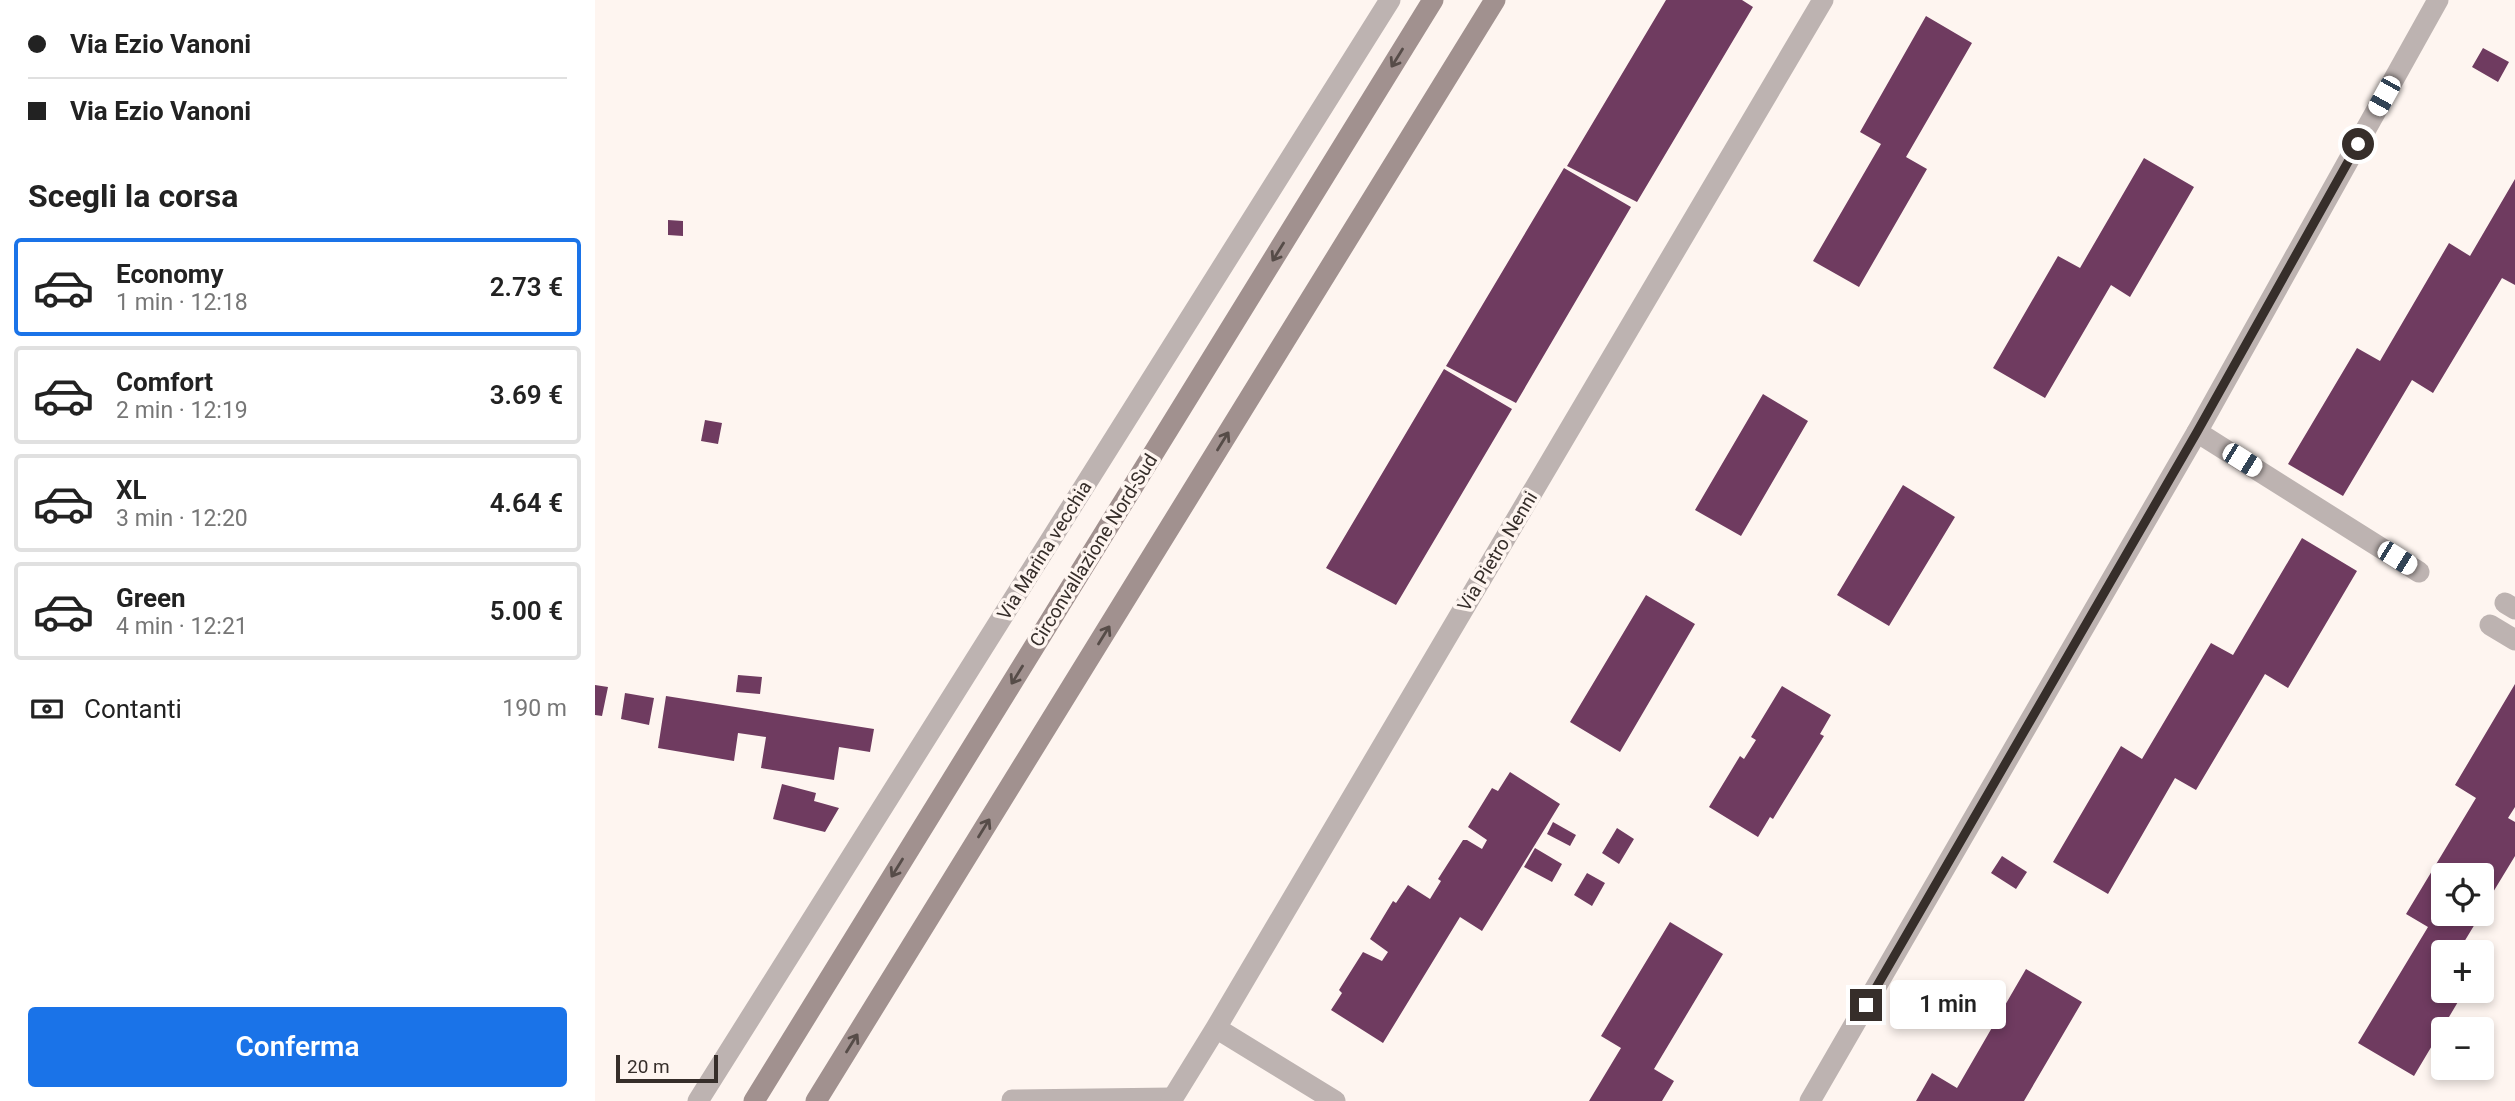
<!DOCTYPE html>
<html lang="it">
<head>
<meta charset="utf-8">
<style>
	:root { --surface:#fff; --page:#f6f6f6; --text:#222; --muted:#767676; --line:#e0e0e0; --accent:#1a73e8 }
	body { margin:0; font-family:Roboto,sans-serif; background:var(--page); color:var(--text); height:100vh; display:flex; flex-direction:column; font-size:26px; white-space:nowrap }
	* { box-sizing:border-box; margin:0 }
	p { font-size:23px; color:var(--muted) }
	.icon { flex:none; width:38px; height:38px; fill:none; stroke:currentColor; stroke-width:2; stroke-linecap:round; stroke-linejoin:round }
	.map { position:relative; flex:1; overflow:hidden }
	.panel { display:flex; flex-direction:column; background:var(--surface); width:595px }
	.panel>* { flex:none }
	.top-card { display:grid; align-content:center; height:154px; padding:0 28px; background:var(--surface) }
	.tools { position:absolute; left:1836px; top:863px; display:grid; gap:14px }
	.tools a { display:grid; place-items:center; width:63px; height:63px; border-radius:7px; background:var(--surface); box-shadow:0 4px 10px #0003; font-size:35px }
	.scale { position:absolute; left:21px; bottom:18px; width:102px; box-sizing:border-box; padding-left:7px; border:4px solid #362e2a; border-top:0; font-size:19px; line-height:24px; white-space:nowrap; color:#362e2a; -webkit-text-stroke:5px #fef5f0; paint-order:stroke }
	.end { position:absolute; width:32px; height:32px; margin:-16px; border:9px solid #362e2a; background:#fff; box-shadow:0 0 0 4px #fff }
	.from { border-radius:50% }
	.bubble { position:absolute; height:49px; border-radius:7px; background:var(--surface); box-shadow:0 4px 10px #0003; font-size:23px; font-weight:600; line-height:49px; text-align:center }
	.car { position:absolute; width:21px; height:42px; margin:-21px -10px; border-radius:9px; box-shadow:0 0 5px 2px #0007; background:linear-gradient(#fff 24%,#345 0 40%,#fff 0 76%,#345 0 86%,#fff 0) }
	.top-card b { display:flex; align-items:center; gap:24px; height:66px; font-size:26px }
	.top-card b+b { border-top:2px solid var(--line) }
	.top-card i { width:18px; height:18px; background:var(--text) }
	ul { padding:0; list-style:none }
	li { display:flex; align-items:center; gap:21px; height:98px; margin:0 14px 10px; padding:0 14px; border:4px solid var(--line); border-radius:7px }
	li div { flex:1 }
	li b { display:block; font-size:26px }
	li em { font-style:normal; font-weight:600 }
	li.selected { border-color:var(--accent) }
	li>.icon { width:63px; height:63px; stroke-width:1.5 }
	h2 { padding:0 28px; font-size:32px; line-height:84px }
	.pay { display:flex; align-items:center; gap:18px; height:77px; padding:0 28px; font-size:26px }
	.pay p { margin-inline-start:auto }
	.primary-button { display:flex; gap:14px; margin-top:auto; padding:14px 28px }
	.primary-button a { flex:1; height:80px; border-radius:7px; background:var(--accent); color:#fff; font-size:28px; font-weight:600; line-height:80px; text-align:center }
	main { display:flex; flex:1; min-height:0 }
	.map>svg:first-child { display:block }
</style>
</head>
<body>
<main>
<section class="panel">
<div class="top-card">
<b><i class="from"></i>Via Ezio Vanoni</b>
<b><i></i>Via Ezio Vanoni</b>
</div>
<h2>Scegli la corsa</h2>
<ul>
<li class="selected"><svg class="icon" aria-label="car" viewBox="0 0 24 24"><path d="M5 17H2v-5l4-1 3-4h7l3 4 3 1v5h-3M9 17h6M6 11h13"/><circle cx="7" cy="17" r="2"/><circle cx="17" cy="17" r="2"/></svg><div><b>Economy</b><p>1 min · 12:18</p></div><em>2.73 €</em></li>
<li><svg class="icon" aria-label="car" viewBox="0 0 24 24"><path d="M5 17H2v-5l4-1 3-4h7l3 4 3 1v5h-3M9 17h6M6 11h13"/><circle cx="7" cy="17" r="2"/><circle cx="17" cy="17" r="2"/></svg><div><b>Comfort</b><p>2 min · 12:19</p></div><em>3.69 €</em></li>
<li><svg class="icon" aria-label="car" viewBox="0 0 24 24"><path d="M5 17H2v-5l4-1 3-4h7l3 4 3 1v5h-3M9 17h6M6 11h13"/><circle cx="7" cy="17" r="2"/><circle cx="17" cy="17" r="2"/></svg><div><b>XL</b><p>3 min · 12:20</p></div><em>4.64 €</em></li>
<li><svg class="icon" aria-label="car" viewBox="0 0 24 24"><path d="M5 17H2v-5l4-1 3-4h7l3 4 3 1v5h-3M9 17h6M6 11h13"/><circle cx="7" cy="17" r="2"/><circle cx="17" cy="17" r="2"/></svg><div><b>Green</b><p>4 min · 12:21</p></div><em>5.00 €</em></li>
</ul>
<div class="pay"><svg class="icon" aria-label="cash" viewBox="0 0 24 24"><path d="M3 7h18v10H3z"/><circle cx="12" cy="12" r="2"/></svg>Contanti<p>190 m</p></div>
<div class="primary-button"><a>Conferma</a></div>
</section>
<div class="map">
<svg width="1920" height="1101" viewBox="0 0 1920 1101">
	<rect width="100%" height="100%" fill="#fef5f0"/>
	<path fill="#6f3b60" d="M 1071,0 L 1147,0 L 1158,7 L 1042,202 L 972,166 Z
		M 1331,16 L 1377,43 L 1311,157 L 1332,169 L 1264,287 L 1218,261 L 1286,144 L 1265,132 Z
		M 1888,48 L 1914,62 L 1903,82 L 1877,67 Z
		M 1549,158 L 1599,187 L 1535,297 L 1516,285 L 1450,398 L 1398,368 L 1463,256 L 1485,268 Z
		M 969,168 L 1036,207 L 921,403 L 851,366 Z
		M 1920,179 L 1920,285 L 1907,278 L 1838,393 L 1817,380 L 1748,496 L 1693,464 L 1762,348 L 1785,361 L 1854,243 L 1875,256 Z
		M 73,220 L 88,221 L 88,236 L 73,235 Z
		M 849,369 L 917,409 L 801,605 L 731,568 Z
		M 1168,394 L 1213,421 L 1146,536 L 1100,510 Z
		M 110,420 L 127,423 L 123,444 L 106,441 Z
		M 1308,485 L 1360,517 L 1294,626 L 1242,595 Z
		M 1707,538 L 1762,571 L 1693,688 L 1670,674 L 1601,790 L 1580,778 L 1513,894 L 1458,862 L 1526,746 L 1547,759 L 1616,643 L 1638,655 Z
		M 1051,595 L 1100,624 L 1025,752 L 975,722 Z
		M 143,675 L 167,677 L 165,694 L 141,692 Z
		M 1920,684 L 1920,807 L 1913,818 L 1920,822 L 1920,856 L 1886,912 L 1886,875 L 1848,875 L 1848,914 L 1886,914 L 1866,947 L 1874,952 L 1848,952 L 1848,990 L 1870,990 L 1819,1076 L 1763,1043 L 1833,927 L 1811,914 L 1881,798 L 1860,785 Z
		M 0,685 L 13,687 L 7,716 L 0,715 Z
		M 1187,686 L 1236,715 L 1225,734 L 1229,736 L 1178,819 L 1175,817 L 1163,837 L 1114,807 L 1145,756 L 1149,759 L 1161,740 L 1156,737 Z
		M 30,693 L 59,698 L 54,725 L 26,719 Z
		M 71,696 L 279,729 L 275,752 L 244,747 L 239,780 L 166,768 L 171,737 L 143,733 L 139,761 L 63,748 Z
		M 915,772 L 965,804 L 887,931 L 865,917 L 788,1043 L 736,1010 L 747,993 L 744,990 L 768,952 L 787,961 L 793,952 L 775,939 L 798,901 L 801,903 L 813,885 L 835,899 L 846,881 L 843,879 L 868,840 L 872,840 L 887,849 L 892,840 L 873,827 L 897,788 L 903,791 Z
		M 187,784 L 221,793 L 219,801 L 244,808 L 230,832 L 178,819 Z
		M 958,822 L 981,835 L 975,846 L 952,834 Z
		M 1022,828 L 1039,839 L 1024,864 L 1007,853 Z
		M 940,848 L 967,864 L 957,882 L 929,867 Z
		M 1407,856 L 1432,872 L 1421,889 L 1396,873 Z
		M 992,873 L 1010,883 L 997,906 L 979,895 Z
		M 1075,922 L 1128,954 L 1059,1069 L 1079,1081 L 1067,1101 L 994,1101 L 1026,1048 L 1006,1036 Z
		M 1431,969 L 1487,1002 L 1429,1101 L 1321,1101 L 1337,1073 L 1362,1088 Z"/>
	<g fill="none" stroke-linecap="round" stroke-linejoin="round">
		<path stroke="#bdb3b1" stroke-width="21" d="M 1602,432 L 1824,572
			M 1910,603 L 1920,609
			M 1895,625 L 1920,640
			M 417,1100 L 577,1098
			M 103,1101 L 795,0"/>
		<path stroke="#bdb3b1" stroke-width="21" d="M 621,1028 L 740,1101
			M 576,1101 L 621,1028 L 1228,0
			M 1215,1101 L 1602,432 L 1843,0"/>
		<path stroke="#a1918f" stroke-width="21" d="M 159,1101 L 838,0
			M 221,1101 L 900,0"/>
	</g>
	<defs><path id="oneway-shaft" d="M-6 0H5M1.5-3L5.5 0L1.5 3" fill="none" stroke-width="1.6" stroke-linecap="round" stroke-linejoin="round" transform="scale(1.75)"/></defs>
	<g stroke="#564c48">
		<use href="#oneway-shaft" transform="translate(802 58) rotate(122)"/>
		<use href="#oneway-shaft" transform="translate(683 252) rotate(122)"/>
		<use href="#oneway-shaft" transform="translate(628 441) rotate(-58)"/>
		<use href="#oneway-shaft" transform="translate(509 635) rotate(-58)"/>
		<use href="#oneway-shaft" transform="translate(422 675) rotate(122)"/>
		<use href="#oneway-shaft" transform="translate(389 828) rotate(-58)"/>
		<use href="#oneway-shaft" transform="translate(302 868) rotate(122)"/>
		<use href="#oneway-shaft" transform="translate(257 1043) rotate(-58)"/>
	</g>
	<g fill="none" stroke-linecap="round" stroke-linejoin="round">
		<path stroke="#362e2a" stroke-width="9" d="M 1271,1005 L 1602,432 L 1763,144"/>
	</g>
	<g text-anchor="middle" stroke-width="7" stroke-linejoin="round" paint-order="stroke">
		<g font-size="19" fill="#362e2a" stroke="#fef5f0">
			<text transform="translate(449 550) rotate(-58)" y="7">Via Marina vecchia</text>
			<text transform="translate(498 550) rotate(-58)" y="7">Circonvallazione Nord-Sud</text>
			<text transform="translate(902 551) rotate(-59)" y="7">Via Pietro Nenni</text>
		</g>
	</g>
</svg>
<div class="tools">
<a><svg class="icon" aria-label="locate" viewBox="0 0 24 24"><circle cx="12" cy="12" r="6"/><path d="M12 2v4M12 18v4M2 12h4M18 12h4"/></svg></a>
<a>+</a>
<a>−</a>
</div>
<div class="scale">20 m</div>
<i class="end from" style="left:1763px;top:144px"></i>
<i class="end" style="left:1271px;top:1005px"></i>
<div class="bubble" style="left:1295px;top:980px;width:116px">1 min</div>
<i class="car" style="left:1789px;top:96px;rotate:209deg"></i>
<i class="car" style="left:1647px;top:460px;rotate:122deg"></i>
<i class="car" style="left:1802px;top:558px;rotate:122deg"></i>
</div>
</main>
</body>
</html>
